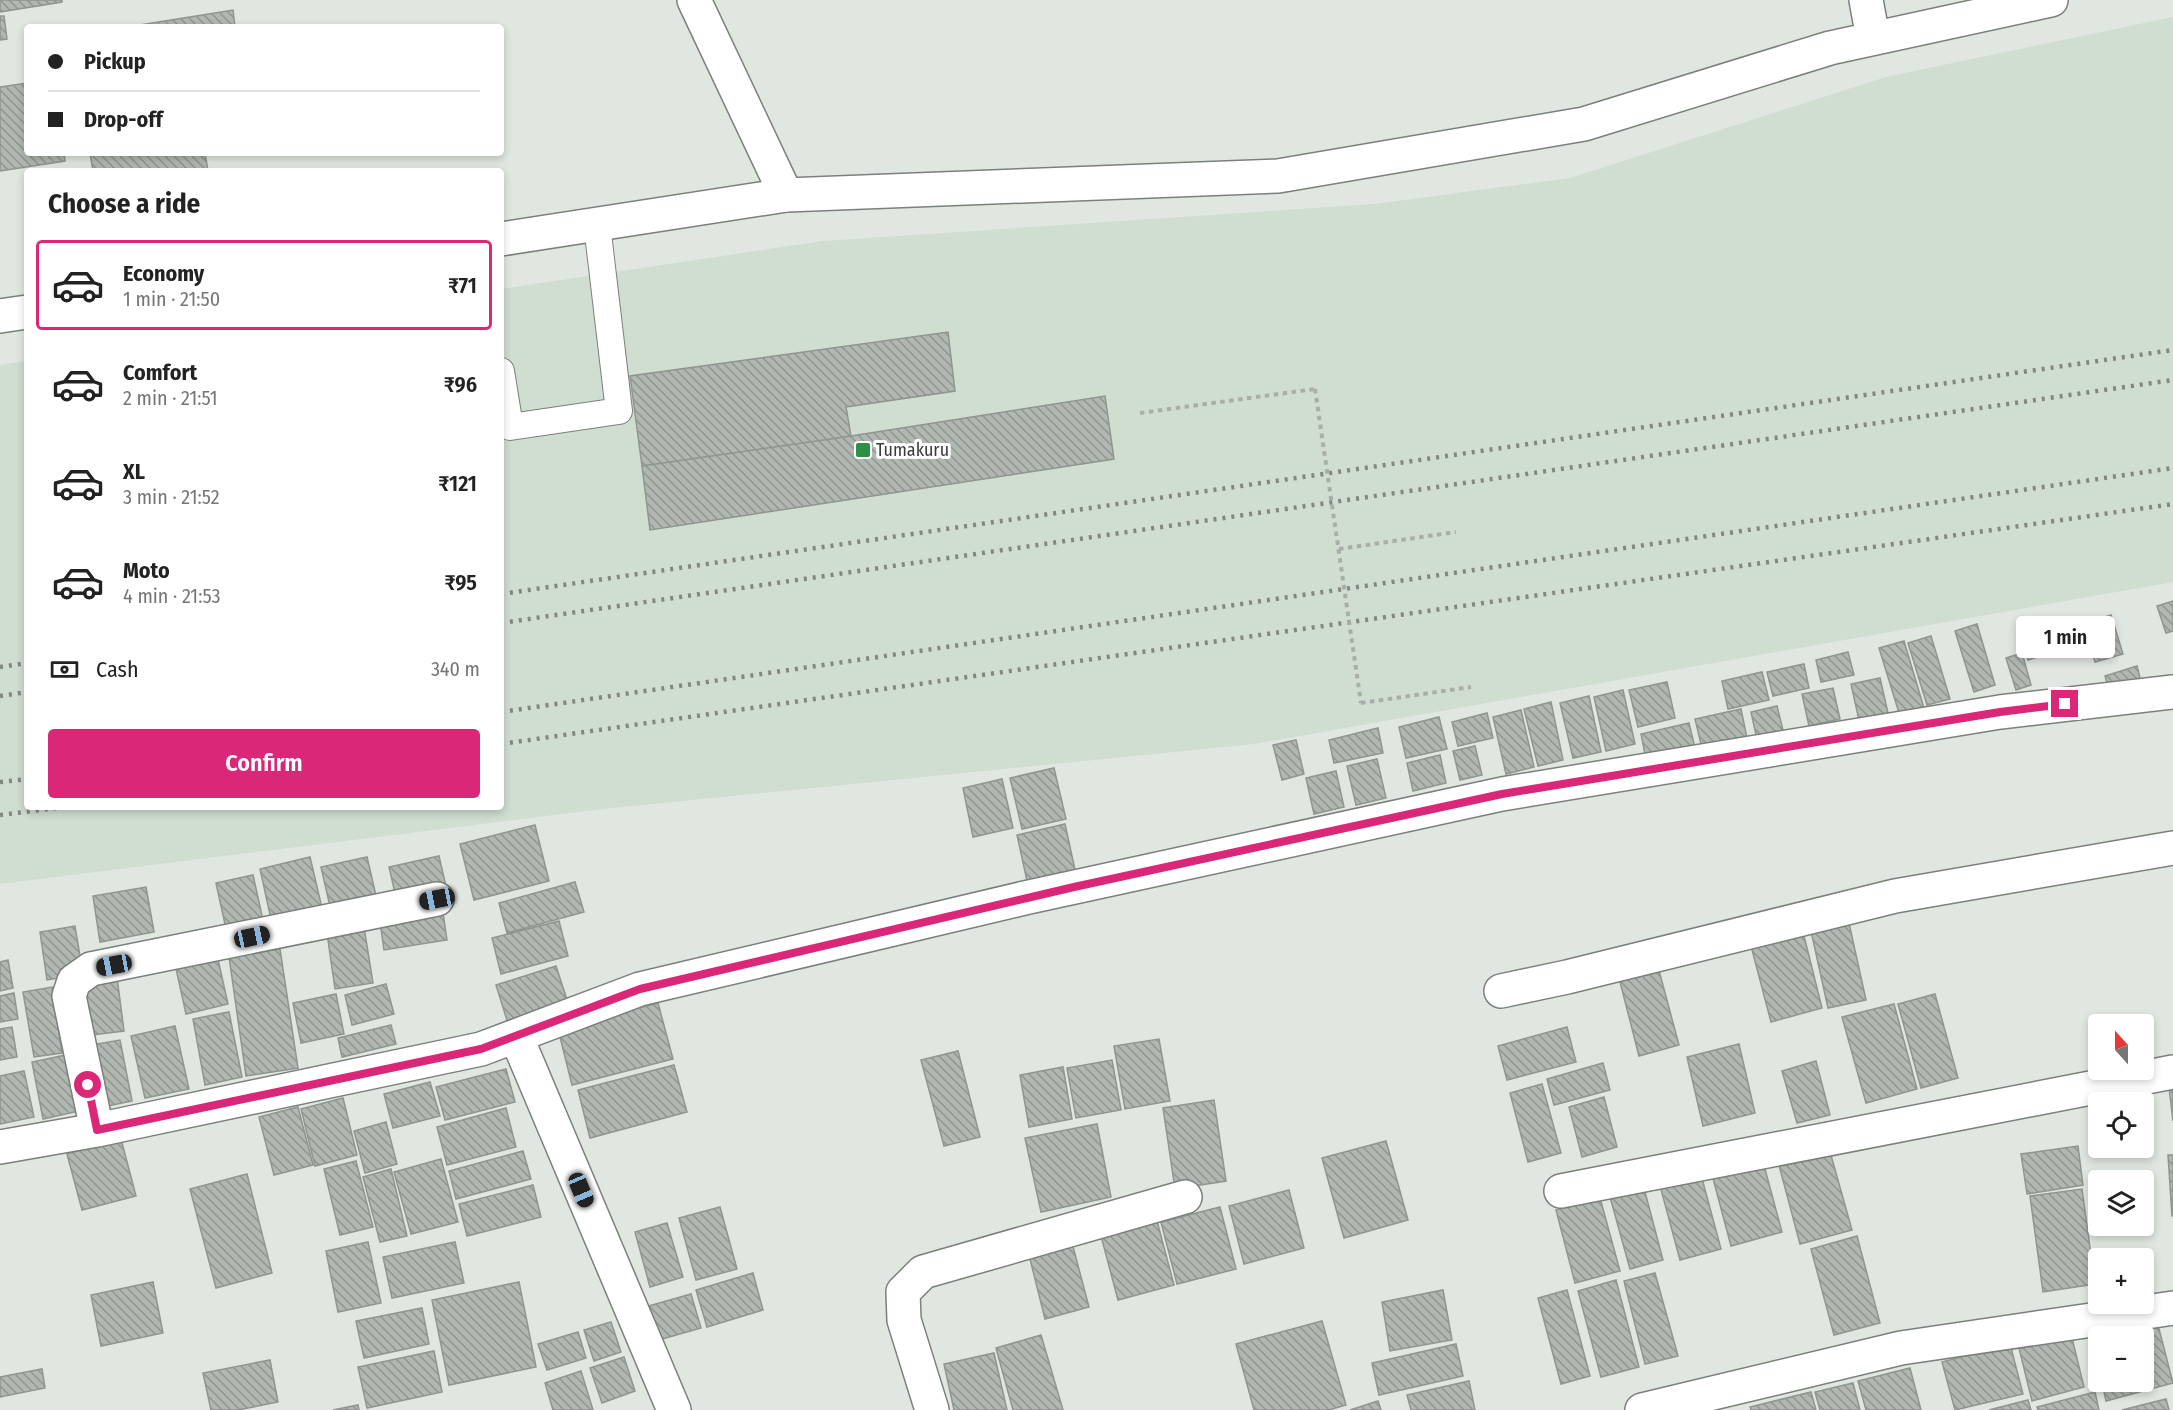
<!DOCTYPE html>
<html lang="en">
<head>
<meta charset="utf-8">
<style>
	:root { --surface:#fff; --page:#f6f6f6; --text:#222; --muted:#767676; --line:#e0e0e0; --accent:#db2777 }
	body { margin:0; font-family:"Fira Sans Condensed",sans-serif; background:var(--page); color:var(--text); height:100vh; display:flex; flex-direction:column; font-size:22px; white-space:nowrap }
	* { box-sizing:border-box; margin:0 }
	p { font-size:20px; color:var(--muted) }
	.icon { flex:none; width:33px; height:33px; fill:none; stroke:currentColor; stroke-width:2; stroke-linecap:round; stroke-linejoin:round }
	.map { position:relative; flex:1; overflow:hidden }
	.sheet { position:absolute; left:24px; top:168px; width:480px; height:642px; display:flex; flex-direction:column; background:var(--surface); border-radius:6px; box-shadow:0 3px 9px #0003 }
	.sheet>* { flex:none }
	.guide { position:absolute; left:24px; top:24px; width:480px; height:132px; border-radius:6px; box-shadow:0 3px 9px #0003; display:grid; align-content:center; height:132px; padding:0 24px; background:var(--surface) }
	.needle { width:39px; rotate:339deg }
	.fabs { position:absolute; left:2088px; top:1014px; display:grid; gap:12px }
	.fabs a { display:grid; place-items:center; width:66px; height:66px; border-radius:6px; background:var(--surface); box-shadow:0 3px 9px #0003; font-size:30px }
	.end { position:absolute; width:27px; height:27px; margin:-14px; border:8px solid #db2777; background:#fff; box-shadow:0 0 0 3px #fff }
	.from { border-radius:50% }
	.bubble { position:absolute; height:42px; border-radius:6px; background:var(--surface); box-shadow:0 3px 9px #0003; font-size:20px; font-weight:600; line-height:42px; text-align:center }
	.car { position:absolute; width:18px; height:36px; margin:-18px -9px; border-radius:8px; box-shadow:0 0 4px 2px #0007; background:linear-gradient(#222 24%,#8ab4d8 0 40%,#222 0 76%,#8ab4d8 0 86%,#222 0) }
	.guide b { display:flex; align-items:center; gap:21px; height:57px; font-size:22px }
	.guide b+b { border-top:2px solid var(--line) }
	.guide i { width:15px; height:15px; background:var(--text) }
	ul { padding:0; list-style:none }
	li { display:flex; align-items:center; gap:18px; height:90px; margin:0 12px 9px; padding:0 12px; border:3px solid transparent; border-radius:6px }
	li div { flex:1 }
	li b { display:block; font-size:22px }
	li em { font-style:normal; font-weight:600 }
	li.current { border-color:var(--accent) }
	li>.icon { width:54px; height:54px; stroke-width:1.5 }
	h2 { padding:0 24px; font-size:27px; line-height:72px }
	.pay { display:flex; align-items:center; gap:15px; height:66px; padding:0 24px; font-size:22px }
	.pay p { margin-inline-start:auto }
	.action { display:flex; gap:12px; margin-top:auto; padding:12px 24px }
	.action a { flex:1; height:69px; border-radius:6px; background:var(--accent); color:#fff; font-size:24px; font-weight:600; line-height:69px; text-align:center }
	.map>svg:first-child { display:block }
</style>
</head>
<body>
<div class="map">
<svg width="2173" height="1410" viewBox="0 0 2173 1410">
	<defs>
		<pattern id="building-back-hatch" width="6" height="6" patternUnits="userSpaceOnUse" patternTransform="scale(1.5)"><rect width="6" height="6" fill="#b1b7b1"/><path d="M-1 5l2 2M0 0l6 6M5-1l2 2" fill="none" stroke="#919691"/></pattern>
	</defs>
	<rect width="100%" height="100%" fill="#e0e6e0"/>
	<path fill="#d0ddd1" d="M 2173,17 L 2173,582 L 1254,744 L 602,809 L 0,884 L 0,365 L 27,361 L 27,807 L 501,807 L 501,289 L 823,241 L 1375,204 L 1570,178 L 1886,77 Z"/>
	<path fill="url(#building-back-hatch)" stroke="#8f958f" stroke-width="1.5" d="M 0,0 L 62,0 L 62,2 L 0,12 Z
		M 233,10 L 235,27 L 127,27 Z
		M 0,16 L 4,16 L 7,39 L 0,40 Z
		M 27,83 L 27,153 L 64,153 L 65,161 L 0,171 L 0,87 Z
		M 90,153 L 205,153 L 208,171 L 93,171 Z
		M 948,332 L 955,391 L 846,407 L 851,436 L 642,466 L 630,376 Z
		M 1105,396 L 1114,459 L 650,530 L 642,466 L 851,436 Z
		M 2173,601 L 2173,631 L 2166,633 L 2157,606 Z
		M 2111,615 L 2123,654 L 2095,662 L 2083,624 Z
		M 2040,617 L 2050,653 L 2028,660 L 2017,624 Z
		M 1977,624 L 1995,685 L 1974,692 L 1955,631 Z
		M 1931,636 L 1950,699 L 1927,705 L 1908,643 Z
		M 1904,641 L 1924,708 L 1900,716 L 1879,648 Z
		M 1848,652 L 1854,675 L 1821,682 L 1816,660 Z
		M 2022,653 L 2031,685 L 2016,690 L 2006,658 Z
		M 1804,664 L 1809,688 L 1773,696 L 1767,672 Z
		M 2137,666 L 2142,686 L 2111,696 L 2105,676 Z
		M 1762,672 L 1769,700 L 1728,709 L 1722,681 Z
		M 1880,678 L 1888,713 L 1859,720 L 1851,684 Z
		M 1667,682 L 1675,718 L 1638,727 L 1629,690 Z
		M 1833,688 L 1840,719 L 1809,726 L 1802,694 Z
		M 1623,690 L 1635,744 L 1606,751 L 1594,697 Z
		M 1589,696 L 1601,752 L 1573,758 L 1560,703 Z
		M 1551,702 L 1563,760 L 1538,766 L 1524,709 Z
		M 1777,706 L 1785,738 L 1758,744 L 1751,712 Z
		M 1741,709 L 1747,738 L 1702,748 L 1695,719 Z
		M 1521,710 L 1534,767 L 1506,774 L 1493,717 Z
		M 1487,713 L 1493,738 L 1458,746 L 1452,722 Z
		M 1439,717 L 1447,749 L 1406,758 L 1399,727 Z
		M 1689,723 L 1695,748 L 1646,759 L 1641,734 Z
		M 1378,728 L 1383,753 L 1334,763 L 1329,740 Z
		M 1296,740 L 1304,774 L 1282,780 L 1273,745 Z
		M 1475,746 L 1482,775 L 1460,780 L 1453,751 Z
		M 1440,755 L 1446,783 L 1413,791 L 1407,763 Z
		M 1377,759 L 1386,798 L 1356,805 L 1347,766 Z
		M 1054,768 L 1066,819 L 1022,829 L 1010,778 Z
		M 1336,771 L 1344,807 L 1314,814 L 1306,778 Z
		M 1002,779 L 1013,828 L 973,837 L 963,788 Z
		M 1065,824 L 1077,879 L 1029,890 L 1017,835 Z
		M 535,825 L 549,881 L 474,900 L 460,844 Z
		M 439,856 L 448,895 L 398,906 L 389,867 Z
		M 310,857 L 326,925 L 275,937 L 260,869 Z
		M 367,857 L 381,917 L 335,928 L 321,867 Z
		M 253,875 L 267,938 L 230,947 L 216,883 Z
		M 575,882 L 584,912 L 507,933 L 499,903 Z
		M 146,887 L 154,932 L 100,942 L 93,896 Z
		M 443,913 L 447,940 L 384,950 L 380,922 Z
		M 559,921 L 568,956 L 501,974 L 492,938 Z
		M 1849,923 L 1866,1000 L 1828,1008 L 1811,931 Z
		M 75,926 L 83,974 L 47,980 L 40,932 Z
		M 364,927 L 373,983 L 335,989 L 327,933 Z
		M 1803,932 L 1822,1008 L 1771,1022 L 1751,946 Z
		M 280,949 L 298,1068 L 246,1076 L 229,957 Z
		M 217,955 L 228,1004 L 186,1014 L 175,964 Z
		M 8,960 L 13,988 L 0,991 L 0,962 Z
		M 1657,963 L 1679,1045 L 1639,1056 L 1618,974 Z
		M 556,966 L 571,1012 L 510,1030 L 496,985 Z
		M 117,977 L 124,1031 L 84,1036 L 78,982 Z
		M 386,984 L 394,1014 L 352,1025 L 345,995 Z
		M 52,987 L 62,1053 L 34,1057 L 23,992 Z
		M 14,993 L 18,1019 L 0,1022 L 0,996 Z
		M 336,994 L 344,1034 L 301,1043 L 293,1003 Z
		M 1935,994 L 1958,1078 L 1921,1088 L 1898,1004 Z
		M 658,1003 L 673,1059 L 572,1085 L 558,1029 Z
		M 1894,1004 L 1917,1089 L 1866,1103 L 1842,1017 Z
		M 229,1012 L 242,1077 L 205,1085 L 193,1019 Z
		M 391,1025 L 396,1044 L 342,1057 L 338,1038 Z
		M 175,1026 L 189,1089 L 145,1098 L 131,1036 Z
		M 12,1027 L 17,1057 L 0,1060 L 0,1029 Z
		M 1567,1027 L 1576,1062 L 1507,1080 L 1498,1046 Z
		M 1159,1039 L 1170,1101 L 1125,1109 L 1114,1046 Z
		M 120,1040 L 132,1101 L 98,1108 L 85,1046 Z
		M 1739,1044 L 1755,1113 L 1703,1126 L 1687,1057 Z
		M 958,1051 L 980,1137 L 944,1146 L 921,1060 Z
		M 75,1053 L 88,1109 L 43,1119 L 32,1062 Z
		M 1112,1060 L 1121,1110 L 1076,1118 L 1067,1068 Z
		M 1816,1061 L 1830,1115 L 1797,1123 L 1782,1071 Z
		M 1603,1063 L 1610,1090 L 1554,1105 L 1547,1079 Z
		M 674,1065 L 687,1112 L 590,1138 L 578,1090 Z
		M 1063,1067 L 1072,1119 L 1029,1127 L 1020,1075 Z
		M 506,1069 L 515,1102 L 445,1120 L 436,1087 Z
		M 24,1071 L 34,1117 L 0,1124 L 0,1076 Z
		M 2168,1079 L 2173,1079 L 2173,1121 Z
		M 430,1082 L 440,1116 L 393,1128 L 384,1094 Z
		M 1542,1084 L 1561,1153 L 1528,1162 L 1510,1093 Z
		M 1604,1097 L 1617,1147 L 1582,1157 L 1569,1107 Z
		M 343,1098 L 357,1155 L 315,1166 L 301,1109 Z
		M 1214,1100 L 1226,1181 L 1175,1189 L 1163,1108 Z
		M 298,1107 L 313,1165 L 274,1175 L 259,1117 Z
		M 506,1108 L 516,1147 L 447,1165 L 437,1127 Z
		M 386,1122 L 397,1164 L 365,1173 L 354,1131 Z
		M 1097,1124 L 1111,1197 L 1041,1212 L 1025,1138 Z
		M 121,1139 L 136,1196 L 82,1210 L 67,1154 Z
		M 1386,1141 L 1408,1220 L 1344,1238 L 1322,1158 Z
		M 1827,1141 L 1852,1230 L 1800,1244 L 1776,1154 Z
		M 2078,1146 L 2083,1185 L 2027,1194 L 2021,1154 Z
		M 523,1151 L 531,1179 L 456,1199 L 449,1171 Z
		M 2168,1155 L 2173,1155 L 2173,1216 L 2172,1216 Z
		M 1762,1158 L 1782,1232 L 1731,1246 L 1711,1171 Z
		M 441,1159 L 458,1222 L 411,1234 L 394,1172 Z
		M 356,1161 L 373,1227 L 340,1235 L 324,1169 Z
		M 391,1169 L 407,1236 L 380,1242 L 363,1177 Z
		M 1700,1171 L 1721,1249 L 1680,1260 L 1659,1182 Z
		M 247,1174 L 272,1273 L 216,1288 L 190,1189 Z
		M 533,1185 L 541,1217 L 467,1236 L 459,1204 Z
		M 1644,1188 L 1663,1260 L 1630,1269 L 1610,1197 Z
		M 2082,1189 L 2095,1284 L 2043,1292 L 2030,1196 Z
		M 1289,1190 L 1304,1248 L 1244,1264 L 1229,1206 Z
		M 1600,1198 L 1620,1271 L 1575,1283 L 1556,1210 Z
		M 720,1207 L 737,1269 L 696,1280 L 679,1218 Z
		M 1220,1207 L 1236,1269 L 1177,1284 L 1161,1222 Z
		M 1157,1221 L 1174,1285 L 1118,1300 L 1101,1236 Z
		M 667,1223 L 683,1277 L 650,1287 L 635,1232 Z
		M 1857,1236 L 1880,1323 L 1834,1335 L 1811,1249 Z
		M 1071,1239 L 1089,1307 L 1045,1319 L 1028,1251 Z
		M 368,1242 L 381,1303 L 338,1312 L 326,1251 Z
		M 455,1242 L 464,1283 L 392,1298 L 383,1257 Z
		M 753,1273 L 763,1310 L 707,1327 L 696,1290 Z
		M 1655,1273 L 1678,1356 L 1645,1364 L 1624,1281 Z
		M 1616,1280 L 1639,1367 L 1601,1377 L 1578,1291 Z
		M 153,1282 L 163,1333 L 101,1346 L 91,1295 Z
		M 519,1282 L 536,1367 L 449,1385 L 432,1300 Z
		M 1443,1290 L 1452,1340 L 1390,1351 L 1382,1302 Z
		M 1567,1290 L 1590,1376 L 1561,1384 L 1538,1298 Z
		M 691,1294 L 701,1328 L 655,1341 L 645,1307 Z
		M 422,1308 L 429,1344 L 364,1358 L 356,1321 Z
		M 1322,1321 L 1346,1405 L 1329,1410 L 1254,1410 L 1236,1344 Z
		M 611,1322 L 621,1352 L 594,1361 L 584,1330 Z
		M 2158,1325 L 2173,1383 L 2106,1401 L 2102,1382 L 2144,1382 L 2144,1336 L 2115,1336 Z
		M 578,1332 L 586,1358 L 547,1370 L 538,1344 Z
		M 2071,1334 L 2084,1387 L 2032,1401 L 2019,1348 Z
		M 1041,1335 L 1063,1410 L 1013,1410 L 996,1348 Z
		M 2098,1341 L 2098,1368 L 2092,1342 Z
		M 1456,1344 L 1463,1376 L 1379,1395 L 1372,1363 Z
		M 2010,1344 L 2023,1394 L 1955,1410 L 1942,1362 Z
		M 434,1351 L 442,1392 L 367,1408 L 358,1367 Z
		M 994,1353 L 1007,1410 L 954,1410 L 944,1364 Z
		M 624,1357 L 635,1391 L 602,1403 L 590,1368 Z
		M 270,1360 L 278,1402 L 238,1410 L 211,1410 L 203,1373 Z
		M 1910,1368 L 1921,1410 L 1866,1410 L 1858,1381 Z
		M 42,1369 L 45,1388 L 0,1397 L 0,1377 Z
		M 581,1371 L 593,1410 L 553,1410 L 545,1383 Z
		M 1469,1381 L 1475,1410 L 1411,1410 L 1407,1395 Z
		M 1853,1383 L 1860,1410 L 1820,1410 L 1815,1392 Z
		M 1811,1392 L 1816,1410 L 1751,1410 L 1750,1407 Z
		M 2095,1392 L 2099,1410 L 2038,1410 L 2037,1407 Z
		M 2166,1399 L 2169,1410 L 2122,1410 Z
		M 2028,1400 L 2031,1410 L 1989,1410 Z
		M 1378,1401 L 1381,1410 L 1350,1410 Z
		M 358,1405 L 359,1410 L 333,1410 Z"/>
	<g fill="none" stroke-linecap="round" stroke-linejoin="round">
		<defs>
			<path id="service" d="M 501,371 L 510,427 L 619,411 L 597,225"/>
			<path id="minor" d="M 1866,0 L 1873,38
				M 501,239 L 786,195
				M 0,316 L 27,312
				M 1501,991 L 1567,977 L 1895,896 L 2173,848
				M 516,1036 L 674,1410
				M 97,1130 L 69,996 L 74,981 L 91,969 L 437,899
				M 0,1147 L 97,1130 L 481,1049 L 640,989 L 1029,897 L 1502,794 L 2000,712 L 2173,692
				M 1561,1191 L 2173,1072
				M 932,1410 L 904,1320 L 903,1292 L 923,1272 L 1185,1197
				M 1642,1410 L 1901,1348 L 2173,1308"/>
			<path id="tertiary" d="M 694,0 L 786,195 L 1278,176 L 1584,124 L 1830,48 L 2051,0"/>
		</defs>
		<use href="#service" stroke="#7b807b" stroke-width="28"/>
		<use href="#minor" stroke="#7b807b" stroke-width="36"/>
		<use href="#tertiary" stroke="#7b807b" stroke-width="36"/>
		<path stroke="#aaaeaa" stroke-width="4" stroke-dasharray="4.5 4.5" stroke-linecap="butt" d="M 1140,413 L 1315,389
			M 1339,549 L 1456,532
			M 1361,703 L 1471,687"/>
		<use href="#service" stroke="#fff" stroke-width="26"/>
		<use href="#minor" stroke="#fff" stroke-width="33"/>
		<use href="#tertiary" stroke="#fff" stroke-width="33"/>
		<path stroke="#838683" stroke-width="4.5" stroke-dasharray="3 6" stroke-linecap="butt" d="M 501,594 L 2173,350
			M 501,623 L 2173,380
			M 0,667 L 27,663
			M 0,696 L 27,692
			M 501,712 L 2173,468
			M 501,744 L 2173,504
			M 0,782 L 27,779
			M 0,815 L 65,807"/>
		<path stroke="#aaaeaa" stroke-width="4" stroke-dasharray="4.5 4.5" stroke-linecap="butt" d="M 1315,389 L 1361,703"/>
	</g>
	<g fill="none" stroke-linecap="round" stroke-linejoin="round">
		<path stroke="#db2777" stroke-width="8" d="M 88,1085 L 97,1130 L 481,1049 L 640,989 L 1074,887 L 1502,794 L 2000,712 L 2065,704"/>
	</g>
	<rect fill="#2c9146" stroke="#fff" stroke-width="2" x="855" y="442" width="16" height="16" rx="3"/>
	<g text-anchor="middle" stroke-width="6" stroke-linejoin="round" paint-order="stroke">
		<g font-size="18" fill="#3a3c3a" stroke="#fff" text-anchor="start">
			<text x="876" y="456">Tumakuru</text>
		</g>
	</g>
</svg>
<div class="fabs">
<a><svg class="needle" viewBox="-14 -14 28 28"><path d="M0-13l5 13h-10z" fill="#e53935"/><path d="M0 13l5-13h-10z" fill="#767676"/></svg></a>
<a><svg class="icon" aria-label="locate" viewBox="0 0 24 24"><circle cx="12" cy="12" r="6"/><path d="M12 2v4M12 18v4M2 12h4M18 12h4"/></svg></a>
<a><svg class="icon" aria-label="layers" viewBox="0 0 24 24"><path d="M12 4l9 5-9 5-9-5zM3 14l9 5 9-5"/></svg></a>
<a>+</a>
<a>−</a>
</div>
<i class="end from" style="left:88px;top:1085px"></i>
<i class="end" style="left:2065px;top:704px"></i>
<div class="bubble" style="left:2016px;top:616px;width:99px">1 min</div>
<i class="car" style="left:437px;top:899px;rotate:259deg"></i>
<i class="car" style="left:252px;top:937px;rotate:78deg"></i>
<i class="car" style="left:114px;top:965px;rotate:259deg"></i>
<i class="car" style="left:581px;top:1190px;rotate:157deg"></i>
<div class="guide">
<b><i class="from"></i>Pickup</b>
<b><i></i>Drop-off</b>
</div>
<section class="sheet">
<h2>Choose a ride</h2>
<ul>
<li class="current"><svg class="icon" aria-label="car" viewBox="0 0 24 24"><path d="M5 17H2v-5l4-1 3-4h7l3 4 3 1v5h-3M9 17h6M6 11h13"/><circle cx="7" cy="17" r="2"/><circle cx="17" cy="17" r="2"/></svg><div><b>Economy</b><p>1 min · 21:50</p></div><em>₹71</em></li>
<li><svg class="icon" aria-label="car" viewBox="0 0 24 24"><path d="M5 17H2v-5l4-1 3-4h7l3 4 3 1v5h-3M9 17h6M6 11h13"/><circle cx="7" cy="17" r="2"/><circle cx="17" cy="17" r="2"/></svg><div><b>Comfort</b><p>2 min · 21:51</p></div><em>₹96</em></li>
<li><svg class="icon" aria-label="car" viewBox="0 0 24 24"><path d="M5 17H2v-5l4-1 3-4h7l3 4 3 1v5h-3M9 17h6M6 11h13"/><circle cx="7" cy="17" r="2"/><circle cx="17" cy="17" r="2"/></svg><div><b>XL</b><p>3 min · 21:52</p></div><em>₹121</em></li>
<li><svg class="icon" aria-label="car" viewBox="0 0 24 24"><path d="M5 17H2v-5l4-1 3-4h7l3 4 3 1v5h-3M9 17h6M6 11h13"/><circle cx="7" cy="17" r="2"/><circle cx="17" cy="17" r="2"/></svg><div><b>Moto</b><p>4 min · 21:53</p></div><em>₹95</em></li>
</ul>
<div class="pay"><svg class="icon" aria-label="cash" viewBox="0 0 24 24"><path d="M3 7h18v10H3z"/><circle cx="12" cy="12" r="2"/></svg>Cash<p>340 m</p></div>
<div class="action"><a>Confirm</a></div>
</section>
</div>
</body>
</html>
